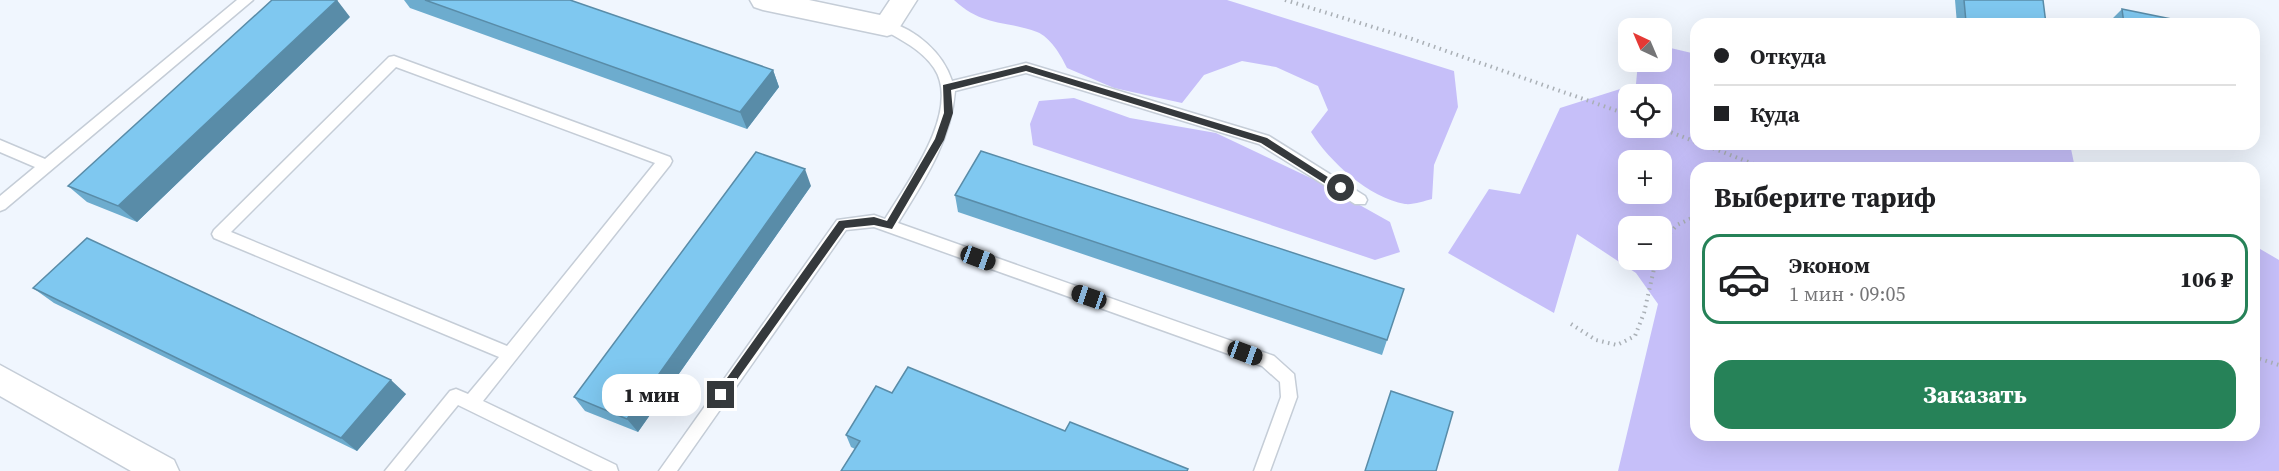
<!DOCTYPE html>
<html lang="ru">
<head>
<meta charset="utf-8">
<style>
	:root { --surface:#fff; --page:#f6f6f6; --text:#202124; --muted:#757577; --line:#e0e0e0; --accent:#268258 }
	body { margin:0; font-family:"Source Serif 4",serif; background:var(--page); color:var(--text); height:100vh; display:flex; flex-direction:column; font-size:22px; white-space:nowrap }
	* { box-sizing:border-box; margin:0 }
	p { font-size:20px; color:var(--muted) }
	.icon { flex:none; width:33px; height:33px; fill:none; stroke:currentColor; stroke-width:2; stroke-linecap:round; stroke-linejoin:round }
	.map { position:relative; flex:1; overflow:hidden }
	.details { position:absolute; left:1690px; top:162px; width:570px; height:279px; display:flex; flex-direction:column; background:var(--surface); border-radius:18px; box-shadow:0 6px 24px #0002 }
	.details>* { flex:none }
	.top-card { position:absolute; left:1690px; top:18px; width:570px; height:132px; border-radius:18px; box-shadow:0 6px 24px #0002; display:grid; align-content:center; height:132px; padding:0 24px; background:var(--surface) }
	.needle { width:39px; rotate:316deg }
	.fabs { position:absolute; left:1618px; top:18px; display:grid; gap:12px }
	.fabs a { display:grid; place-items:center; width:54px; height:54px; border-radius:12px; background:var(--surface); box-shadow:0 6px 24px #0002; font-size:30px }
	.end { position:absolute; width:27px; height:27px; margin:-14px; border:8px solid #35393c; background:#fff; box-shadow:0 0 0 3px #fff }
	.from { border-radius:50% }
	.bubble { position:absolute; height:42px; border-radius:18px; background:var(--surface); box-shadow:0 6px 24px #0002; font-size:20px; font-weight:800; line-height:42px; text-align:center }
	.car { position:absolute; width:18px; height:36px; margin:-18px -9px; border-radius:8px; box-shadow:0 0 4px 2px #0007; background:linear-gradient(#222 24%,#8ab4d8 0 40%,#222 0 76%,#8ab4d8 0 86%,#222 0) }
	.top-card b { display:flex; align-items:center; gap:21px; height:57px; font-size:22px }
	.top-card b+b { border-top:2px solid var(--line) }
	.top-card i { width:15px; height:15px; background:var(--text) }
	ul { padding:0; list-style:none }
	li { display:flex; align-items:center; gap:18px; height:90px; margin:0 12px 9px; padding:0 12px; border:3px solid transparent; border-radius:18px }
	li div { flex:1 }
	li b { display:block; font-size:22px }
	li em { font-style:normal; font-weight:800 }
	li.on { border-color:var(--accent) }
	li>.icon { width:54px; height:54px; stroke-width:1.5 }
	h2 { padding:0 24px; font-size:27px; line-height:72px }
	.button { display:flex; gap:12px; margin-top:auto; padding:12px 24px }
	.button a { flex:1; height:69px; border-radius:18px; background:var(--accent); color:#fff; font-size:24px; font-weight:800; line-height:69px; text-align:center }
	.map>svg:first-child { display:block }
</style>
</head>
<body>
<div class="map">
<svg width="2279" height="471" viewBox="0 0 2279 471">
	<rect width="100%" height="100%" fill="#f0f6fe"/>
	<path fill="#c6bff9" fill-rule="evenodd" d="M 954,0 L 1227,0 L 1454,71 L 1458,107 L 1434,165 L 1432,199 C 1424,201 1413,205 1405,204 C 1369,198 1329,161 1311,132 L 1328,110 L 1318,86 L 1276,67 L 1242,61 L 1204,75 L 1182,103 L 1114,88 L 1067,68 C 1061,55 1050,37 1037,32 C 1005,20 983,27 954,0 Z
		M 1662,46 L 1696,54 L 1696,144 L 2070,144 L 2075,168 L 1696,168 L 1696,435 L 2254,435 L 2255,246 L 2279,260 L 2279,471 L 1618,471 L 1658,304 L 1636,273 L 1577,234 L 1554,313 L 1448,253 L 1489,189 L 1520,194 L 1560,108 L 1636,84 L 1638,62 L 1662,62 ZM 1662,94 L 1662,128 L 1629,128 L 1629,94 ZM 1662,160 L 1662,194 L 1629,194 L 1629,160 ZM 1662,226 L 1662,260 L 1629,260 L 1629,226 Z
		M 1074,98 L 1130,118 L 1216,133 L 1315,180 L 1390,222 L 1400,252 L 1375,260 L 1033,145 L 1030,124 L 1039,101 Z"/>
	<g fill="none" stroke-linecap="round" stroke-linejoin="round">
		<defs>
			<path id="service" d="M 237,0 L 253,0 L 5,209 L 0,211 L 0,196 L 35,167 L 0,152 L 0,140 L 45,159 Z
				M 887,21 C 916,30 943,52 952,81 L 1026,63 L 1269,136 L 1365,196 L 1367,200 L 1365,204 L 1355,204 L 1259,144 L 1026,73 L 955,91 C 951,141 924,181 898,223 L 1274,356 L 1294,374 L 1297,397 L 1270,471 L 1254,471 L 1281,397 L 1280,382 L 1262,366 L 874,227 L 846,230 L 677,471 L 659,471 L 837,220 L 874,215 L 885,219 C 907,183 962,110 934,68 C 921,49 901,40 882,29 L 880,26 L 882,23 Z
				M 394,56 L 670,157 L 672,161 L 670,165 L 483,401 L 616,465 L 618,471 L 593,471 L 458,405 L 404,471 L 385,471 L 450,391 L 456,389 L 468,394 L 499,357 L 214,238 L 212,234 L 214,230 L 389,57 ZM 396,67 L 655,163 L 507,346 L 231,232 Z"/>
			<path id="minor" d="M 750,0 L 809,0 L 880,15 L 890,0 L 917,0 L 896,33 L 887,36 L 763,10 L 754,7 Z
				M 0,365 L 174,460 L 179,471 L 131,471 L 0,396 Z"/>
		</defs>
		<use href="#service" stroke="#c5cdd7" stroke-width="3"/>
		<use href="#minor" stroke="#c5cdd7" stroke-width="3"/>
		<path stroke="#aab0b6" stroke-width="4" stroke-dasharray="1.5 4.5" stroke-linecap="butt" d="M 1285,0 L 1412,39 L 1629,115
			M 1660,128 L 1696,142
			M 1702,144 L 1764,168
			M 1662,242 L 1677,225 L 1696,216
			M 1571,324 L 1596,340 L 1617,345 L 1635,336 L 1644,313 L 1656,260
			M 2254,357 L 2279,365"/>
		<use href="#service" fill="#fff" fill-rule="evenodd"/>
		<use href="#minor" fill="#fff" fill-rule="evenodd"/>
	</g>
	<path fill="#6dacce" d="M 404,0 L 570,0 L 773,70 L 779,87 L 747,129 L 410,8 Z
		M 1955,0 L 2043,0 L 2046,24 L 1957,24 Z
		M 2122,9 L 2182,24 L 2112,24 L 2111,20 Z
		M 350,17 L 137,222 L 87,202 L 68,186 Z
		M 811,186 L 638,432 L 585,411 L 574,397 Z
		M 955,195 L 1387,340 L 1382,355 L 958,212 Z
		M 33,288 L 406,394 L 357,451 L 54,303 Z
		M 892,393 L 1065,431 L 1188,469 L 1188,471 L 841,471 L 855,449 L 851,447 L 846,435 Z"/>
	<path fill="#598ca8" d="M 337,0 L 350,17 L 137,222 L 118,206 Z
		M 773,70 L 779,87 L 747,129 L 740,112 Z
		M 805,169 L 811,186 L 638,432 L 627,419 Z
		M 391,380 L 406,394 L 357,451 L 341,438 Z"/>
	<path fill="#7fc8f0" stroke="#598ca8" stroke-width="1.5" d="M 272,0 L 337,0 L 118,206 L 68,186 Z
		M 425,0 L 570,0 L 773,70 L 740,112 Z
		M 1964,0 L 2043,0 L 2046,24 L 1975,24 L 1966,22 Z
		M 2122,9 L 2181,21 L 2182,24 L 2124,24 Z
		M 981,151 L 1404,289 L 1387,340 L 955,195 Z
		M 756,152 L 805,169 L 627,419 L 574,397 Z
		M 87,238 L 391,380 L 341,438 L 33,288 Z
		M 908,367 L 1065,431 L 1070,422 L 1188,469 L 1187,471 L 841,471 L 860,441 L 846,435 L 876,386 L 892,393 Z
		M 1391,391 L 1453,412 L 1436,471 L 1365,471 Z"/>
	<path fill="#35393c" d="M 1026,65 L 1267,138 L 1345,188 L 1344,191 L 1337,191 L 1261,143 L 1026,71 L 951,90 L 953,113 L 944,140 L 892,229 L 874,225 L 845,228 L 724,398 L 717,398 L 717,392 L 839,221 L 874,217 L 887,221 L 935,139 L 944,113 L 943,85 Z"/>
</svg>
<div class="fabs">
<a><svg class="needle" viewBox="-14 -14 28 28"><path d="M0-13l5 13h-10z" fill="#e53935"/><path d="M0 13l5-13h-10z" fill="#757577"/></svg></a>
<a><svg class="icon" aria-label="locate" viewBox="0 0 24 24"><circle cx="12" cy="12" r="6"/><path d="M12 2v4M12 18v4M2 12h4M18 12h4"/></svg></a>
<a>+</a>
<a>−</a>
</div>
<i class="end from" style="left:1341px;top:188px"></i>
<i class="end" style="left:721px;top:395px"></i>
<div class="bubble" style="left:602px;top:374px;width:99px">1 мин</div>
<i class="car" style="left:978px;top:258px;rotate:110deg"></i>
<i class="car" style="left:1089px;top:297px;rotate:289deg"></i>
<i class="car" style="left:1245px;top:353px;rotate:110deg"></i>
<div class="top-card">
<b><i class="from"></i>Откуда</b>
<b><i></i>Куда</b>
</div>
<section class="details">
<h2>Выберите тариф</h2>
<ul>
<li class="on"><svg class="icon" aria-label="car" viewBox="0 0 24 24"><path d="M5 17H2v-5l4-1 3-4h7l3 4 3 1v5h-3M9 17h6M6 11h13"/><circle cx="7" cy="17" r="2"/><circle cx="17" cy="17" r="2"/></svg><div><b>Эконом</b><p>1 мин · 09:05</p></div><em>106 ₽</em></li>
</ul>
<div class="button"><a>Заказать</a></div>
</section>
</div>
</body>
</html>
